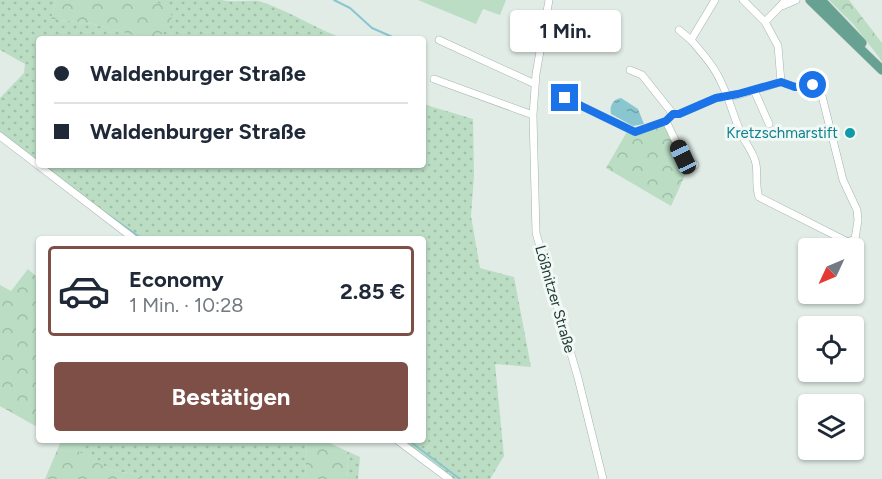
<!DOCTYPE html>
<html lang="de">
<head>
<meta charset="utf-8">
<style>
	:root { --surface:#fff; --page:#f6f6f7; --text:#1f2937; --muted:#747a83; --line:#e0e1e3; --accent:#7d4f47 }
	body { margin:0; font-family:Figtree,sans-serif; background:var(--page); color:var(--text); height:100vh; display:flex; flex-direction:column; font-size:22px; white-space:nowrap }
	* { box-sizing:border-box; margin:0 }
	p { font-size:20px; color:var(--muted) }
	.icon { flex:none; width:33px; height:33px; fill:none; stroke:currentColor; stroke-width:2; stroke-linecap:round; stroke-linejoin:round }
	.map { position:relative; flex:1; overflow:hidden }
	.panel { position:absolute; left:36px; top:236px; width:390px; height:207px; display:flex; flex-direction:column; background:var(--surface); border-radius:6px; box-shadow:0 2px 4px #0004 }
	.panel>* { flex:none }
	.top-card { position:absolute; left:36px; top:36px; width:390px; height:132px; border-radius:6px; box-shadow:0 2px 4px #0004; display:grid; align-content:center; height:132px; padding:0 18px; background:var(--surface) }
	.needle { width:39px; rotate:226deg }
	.buttons { position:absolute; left:798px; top:238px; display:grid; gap:12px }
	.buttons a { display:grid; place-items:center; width:66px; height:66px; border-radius:6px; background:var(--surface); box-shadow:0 2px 4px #0004; font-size:30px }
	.end { position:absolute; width:27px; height:27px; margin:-14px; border:8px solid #1a73e8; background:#fff; box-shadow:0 0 0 3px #fff }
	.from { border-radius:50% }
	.bubble { position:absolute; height:42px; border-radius:6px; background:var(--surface); box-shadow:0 2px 4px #0004; font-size:20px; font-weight:700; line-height:42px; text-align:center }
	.car { position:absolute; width:18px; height:36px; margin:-18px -9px; border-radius:8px; box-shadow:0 0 4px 2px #0007; background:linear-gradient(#222 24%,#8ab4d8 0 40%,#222 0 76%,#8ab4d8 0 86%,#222 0) }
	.top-card b { display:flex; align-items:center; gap:21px; height:57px; font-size:22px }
	.top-card b+b { border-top:2px solid var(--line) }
	.top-card i { width:15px; height:15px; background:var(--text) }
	ul { padding:10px 0 0; list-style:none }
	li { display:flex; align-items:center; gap:18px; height:90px; margin:0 12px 9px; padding:0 6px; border:3px solid transparent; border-radius:6px }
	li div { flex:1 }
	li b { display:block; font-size:22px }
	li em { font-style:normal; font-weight:700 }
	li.on { border-color:var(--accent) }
	li>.icon { width:54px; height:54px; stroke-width:1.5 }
	.primary-button { display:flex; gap:12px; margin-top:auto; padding:12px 18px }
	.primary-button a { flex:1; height:69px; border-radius:6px; background:var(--accent); color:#fff; font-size:24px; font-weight:700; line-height:69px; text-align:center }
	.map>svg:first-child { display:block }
</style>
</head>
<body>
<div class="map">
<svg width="882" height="479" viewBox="0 0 882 479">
	<defs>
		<pattern id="grass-dots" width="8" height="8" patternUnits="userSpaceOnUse" patternTransform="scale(1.5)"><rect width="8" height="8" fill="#baddc3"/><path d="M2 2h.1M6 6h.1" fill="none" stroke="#a0bfa8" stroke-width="1.8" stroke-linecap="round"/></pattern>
		<pattern id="forest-crowns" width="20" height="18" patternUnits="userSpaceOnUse" patternTransform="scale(1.5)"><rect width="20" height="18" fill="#baddc3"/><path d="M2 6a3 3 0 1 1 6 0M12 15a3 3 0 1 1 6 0" fill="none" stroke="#a0bfa8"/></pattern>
		<pattern id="water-ripples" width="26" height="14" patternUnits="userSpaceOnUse" patternTransform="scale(1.5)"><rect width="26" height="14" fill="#89c6d0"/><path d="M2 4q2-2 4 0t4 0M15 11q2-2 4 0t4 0" fill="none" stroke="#70a2aa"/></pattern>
	</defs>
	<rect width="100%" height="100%" fill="#e1ece7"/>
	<path fill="url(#grass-dots)" d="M 0,0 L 56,0 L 51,19 L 93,24 L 145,38 L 157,38 L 166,7 L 151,0 L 222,0 C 235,3 247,0 259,1 C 287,10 315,28 344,39 L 39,39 L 39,165 L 0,135 L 0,98 L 24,73 L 25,64 L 0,50 Z
		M 423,104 L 473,119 L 474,176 L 471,216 L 480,268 L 514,277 L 531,367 L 495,364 L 504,456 L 490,479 L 454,479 L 402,440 L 423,440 L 423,238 L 137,238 L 39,165 L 423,165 Z
		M 89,440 L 307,440 L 305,479 L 144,479 C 131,471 129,474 117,471 C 102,467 90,458 77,451 Z
		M 349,452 L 360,457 L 358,479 L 346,479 Z"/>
	<path fill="url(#forest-crowns)" d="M 56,0 L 153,0 L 166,7 L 172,16 L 170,27 L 157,38 L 144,38 L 93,24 L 51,19 Z
		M 829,0 L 849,0 L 882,43 L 882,61 L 854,25 Z
		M 666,121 L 683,157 L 691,162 L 671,206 L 606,168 L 628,130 L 635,132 Z
		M 28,269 L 39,279 L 39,428 L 0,406 L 0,285 L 11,291 Z
		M 59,440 L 89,440 L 78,451 C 90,458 103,467 117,471 C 129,474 131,471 144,479 L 45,479 L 61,441 Z
		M 307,440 L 323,440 L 349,452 L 346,479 L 305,479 Z"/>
	<path fill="#baddc3" d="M 418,0 L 506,0 L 500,15 L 483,9 L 476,24 Z"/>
	<path fill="url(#water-ripples)" d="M 621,98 L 638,109 L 644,124 L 633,126 L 611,114 C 609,106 613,99 621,98 Z"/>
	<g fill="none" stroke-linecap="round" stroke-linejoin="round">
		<path stroke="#89c6d0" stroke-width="2" d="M 334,0 L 350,8 L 372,28 L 397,39
			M 107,214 L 141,238
			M 408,440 L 460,479"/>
		<defs>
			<path id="minor" d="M 549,0 L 536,74 L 533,115 L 536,233 L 578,378 L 603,479
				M 743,0 L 765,22 L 786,0
				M 782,6 L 796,0
				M 765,22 L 778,46 L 781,82
				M 679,30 L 691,40
				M 439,40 L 535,84
				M 630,70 L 642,75 L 673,114
				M 434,79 L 533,115
				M 754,90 L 769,124
				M 565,98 L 635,132 L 666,121 L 673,114 L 679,114 L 716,98 L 738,95 L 781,82 L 795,87 L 813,85 L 821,92 L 843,180 L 857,210 L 858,220 L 855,239 L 848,242 L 759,197 C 755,186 758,176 756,164 C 754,152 744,142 740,131 C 733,115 729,98 721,82 C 714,66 702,53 691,40 L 715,0
				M 666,121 L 683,157 L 695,165
				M 0,136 L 133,238
				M 397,440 L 449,479"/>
			<path id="major" d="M 810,0 L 882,70
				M 821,0 L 862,43"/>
		</defs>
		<use href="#minor" stroke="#a4b4ae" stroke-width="8"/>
		<use href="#major" stroke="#c1c8c6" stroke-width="10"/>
		<use href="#minor" stroke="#fff" stroke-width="7"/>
		<use href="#major" stroke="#66a191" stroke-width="9"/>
	</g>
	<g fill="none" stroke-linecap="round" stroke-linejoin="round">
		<path stroke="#1a73e8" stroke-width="8" d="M 565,98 L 635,132 L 666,121 L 673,114 L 679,114 L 716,98 L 738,94 L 781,82 L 795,87 L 813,85"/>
	</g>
	<circle fill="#0f9aa8" stroke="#f2f8f5" stroke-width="2" cx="850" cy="133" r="6"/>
	<g text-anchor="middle" stroke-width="6" stroke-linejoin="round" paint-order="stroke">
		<g font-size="15" fill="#0d838f" stroke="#f2f8f5" text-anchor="end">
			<text x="838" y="138">Kretzschmarstift</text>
		</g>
		<g font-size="15" fill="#223c35" stroke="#f2f8f5">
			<text transform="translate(555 299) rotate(74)" y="5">Lößnitzer Straße</text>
		</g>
	</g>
</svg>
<div class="buttons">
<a><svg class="needle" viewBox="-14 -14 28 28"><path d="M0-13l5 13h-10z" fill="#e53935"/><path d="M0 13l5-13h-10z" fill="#747a83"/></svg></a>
<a><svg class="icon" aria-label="locate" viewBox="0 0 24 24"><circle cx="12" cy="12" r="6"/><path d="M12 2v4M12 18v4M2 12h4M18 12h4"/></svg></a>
<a><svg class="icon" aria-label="layers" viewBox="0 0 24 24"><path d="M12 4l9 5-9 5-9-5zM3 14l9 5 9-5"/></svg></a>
</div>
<i class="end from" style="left:813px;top:85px"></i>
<i class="end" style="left:565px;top:98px"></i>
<div class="bubble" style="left:510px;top:10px;width:111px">1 Min.</div>
<i class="car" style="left:683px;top:157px;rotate:335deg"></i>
<div class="top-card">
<b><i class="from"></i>Waldenburger Straße</b>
<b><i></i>Waldenburger Straße</b>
</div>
<section class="panel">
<ul>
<li class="on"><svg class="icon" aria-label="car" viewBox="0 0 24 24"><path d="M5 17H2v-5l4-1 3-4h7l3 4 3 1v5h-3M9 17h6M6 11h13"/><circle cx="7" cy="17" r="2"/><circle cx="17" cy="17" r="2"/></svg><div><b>Economy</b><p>1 Min. · 10:28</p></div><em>2.85 €</em></li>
</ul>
<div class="primary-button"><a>Bestätigen</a></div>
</section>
</div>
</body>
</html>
